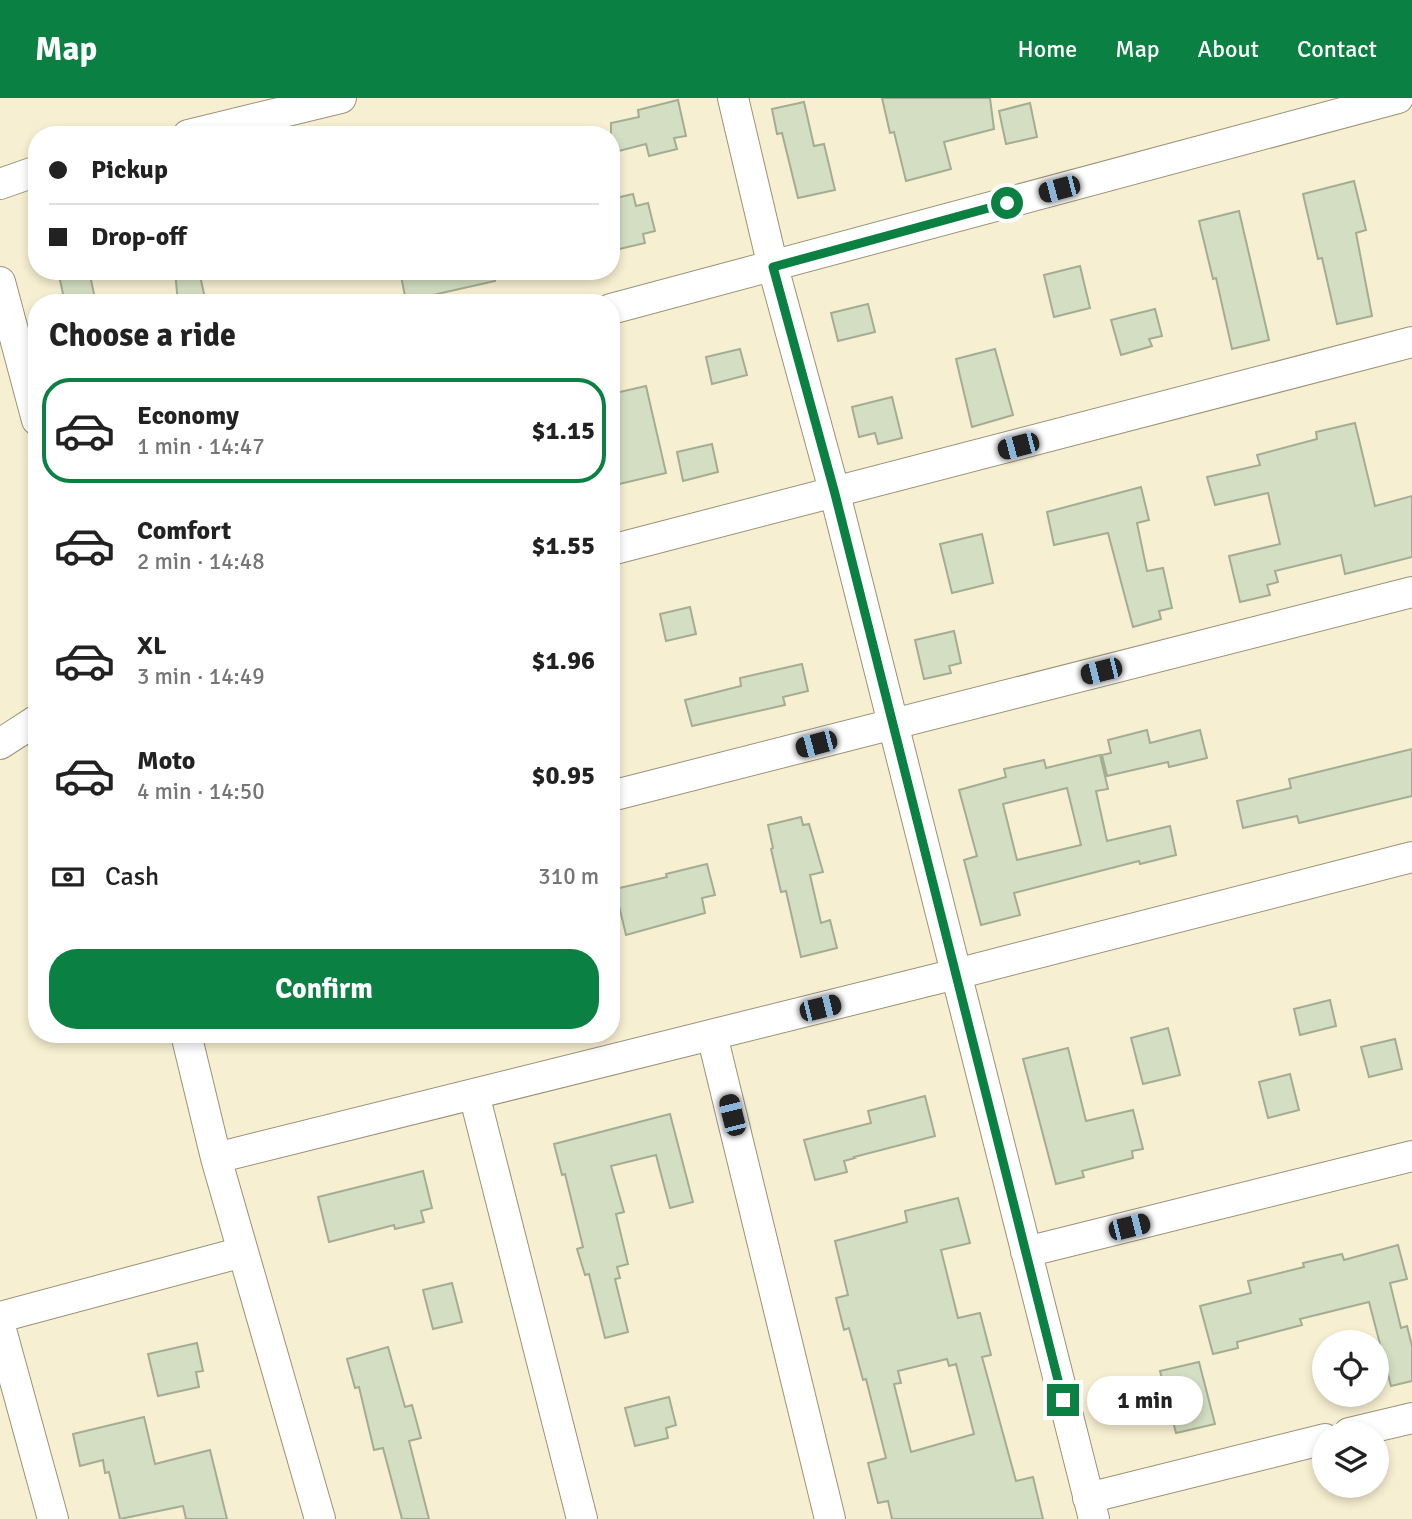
<!DOCTYPE html>
<html lang="en">
<head>
<meta charset="utf-8">
<style>
	:root { --surface:#fff; --page:#f2f2f2; --text:#222; --muted:#767676; --line:#e0e0e0; --accent:#0b8043 }
	body { margin:0; font-family:Signika,sans-serif; background:var(--page); color:var(--text); height:100vh; display:flex; flex-direction:column; font-size:26px; white-space:nowrap }
	* { box-sizing:border-box; margin:0 }
	p { font-size:23px; color:var(--muted) }
	.icon { flex:none; width:38px; height:38px; fill:none; stroke:currentColor; stroke-width:2; stroke-linecap:round; stroke-linejoin:round }
	.map { position:relative; flex:1; overflow:hidden }
	.panel { position:absolute; left:28px; top:196px; width:592px; height:749px; display:flex; flex-direction:column; background:var(--surface); border-radius:28px; box-shadow:0 4px 10px #0003 }
	.panel>* { flex:none }
	.hud { position:absolute; left:28px; top:28px; width:592px; height:154px; border-radius:28px; box-shadow:0 4px 10px #0003; display:grid; align-content:center; height:154px; padding:0 21px; background:var(--surface) }
	.controls { position:absolute; left:1312px; top:1232px; display:grid; gap:14px }
	.controls a { display:grid; place-items:center; width:77px; height:77px; border-radius:50%; background:var(--surface); box-shadow:0 4px 10px #0003; font-size:35px }
	.end { position:absolute; width:32px; height:32px; margin:-16px; border:9px solid #0b8043; background:#fff; box-shadow:0 0 0 4px #fff }
	.from { border-radius:50% }
	.bubble { position:absolute; height:49px; border-radius:24px; background:var(--surface); box-shadow:0 4px 10px #0003; font-size:23px; font-weight:700; line-height:49px; text-align:center }
	.car { position:absolute; width:21px; height:42px; margin:-21px -10px; border-radius:9px; box-shadow:0 0 5px 2px #0007; background:linear-gradient(#222 24%,#8ab4d8 0 40%,#222 0 76%,#8ab4d8 0 86%,#222 0) }
	.hud b { display:flex; align-items:center; gap:24px; height:66px; font-size:26px }
	.hud b+b { border-top:2px solid var(--line) }
	.hud i { width:18px; height:18px; background:var(--text) }
	ul { padding:0; list-style:none }
	li { display:flex; align-items:center; gap:21px; height:105px; margin:0 14px 10px; padding:0 7px; border:4px solid transparent; border-radius:28px }
	li div { flex:1 }
	li b { display:block; font-size:26px }
	li em { font-style:normal; font-weight:700 }
	li.selected { border-color:var(--accent) }
	li>.icon { width:63px; height:63px; stroke-width:1.5 }
	h2 { padding:0 21px; font-size:32px; line-height:84px }
	.pay { display:flex; align-items:center; gap:18px; height:77px; padding:0 21px; font-size:26px }
	.pay p { margin-inline-start:auto }
	.action { display:flex; gap:14px; margin-top:auto; padding:14px 21px }
	.action a { flex:1; height:80px; border-radius:28px; background:var(--accent); color:#fff; font-size:28px; font-weight:700; line-height:80px; text-align:center }
	header { display:flex; align-items:center; gap:42px; box-sizing:border-box; height:98px; padding:0 35px; background:var(--accent); color:#fff }
	header strong { font-size:33px }
	nav { display:flex; gap:38px; margin-inline-start:auto; font-size:24px }
	.map>svg:first-child { display:block }
</style>
</head>
<body>
<header>
<strong>Map</strong>
<nav><a>Home</a><a>Map</a><a>About</a><a>Contact</a></nav>
</header>
<div class="map">
<svg width="1412" height="1421" viewBox="0 0 1412 1421">
	<rect width="100%" height="100%" fill="#f7efd2"/>
	<path fill="#d4dec2" stroke="#a4ad93" stroke-width="2" fill-rule="evenodd" d="M 882,0 L 990,0 L 994,31 L 944,44 L 951,71 L 906,83 L 894,34 L 890,35 Z
		M 678,2 L 686,38 L 674,40 L 677,51 L 649,58 L 646,46 L 611,55 L 611,25 L 639,19 L 638,12 Z
		M 804,4 L 814,48 L 824,46 L 835,92 L 798,100 L 782,35 L 777,36 L 772,11 Z
		M 1030,5 L 1037,39 L 1006,46 L 999,13 Z
		M 1354,83 L 1366,132 L 1356,135 L 1372,218 L 1337,226 L 1322,160 L 1318,161 L 1303,96 Z
		M 633,96 L 636,108 L 648,105 L 655,133 L 643,136 L 645,145 L 615,152 L 611,132 L 611,101 Z
		M 1239,113 L 1269,242 L 1232,251 L 1216,180 L 1213,181 L 1199,123 Z
		M 1080,168 L 1090,210 L 1054,219 L 1044,177 Z
		M 58,173 L 89,173 L 96,205 L 65,205 Z
		M 175,173 L 199,173 L 206,205 L 178,205 Z
		M 400,173 L 494,173 L 495,183 L 406,203 Z
		M 868,206 L 875,234 L 838,243 L 831,215 Z
		M 1155,211 L 1162,238 L 1149,241 L 1152,248 L 1121,257 L 1111,222 Z
		M 740,251 L 747,277 L 712,286 L 706,259 Z
		M 995,251 L 1013,317 L 972,329 L 956,261 Z
		M 646,288 L 666,375 L 611,388 L 611,296 Z
		M 892,299 L 902,340 L 878,346 L 875,335 L 859,339 L 852,309 Z
		M 1355,325 L 1375,408 L 1412,398 L 1412,459 L 1345,476 L 1341,457 L 1275,473 L 1278,484 L 1267,487 L 1270,497 L 1240,504 L 1229,458 L 1280,446 L 1268,395 L 1215,407 L 1207,379 L 1260,367 L 1257,357 L 1317,341 L 1316,334 Z
		M 712,346 L 718,374 L 683,383 L 677,354 Z
		M 1141,389 L 1149,422 L 1137,425 L 1147,473 L 1163,470 L 1172,510 L 1159,513 L 1161,521 L 1133,529 L 1108,435 L 1054,447 L 1047,414 Z
		M 982,436 L 993,485 L 952,495 L 940,446 Z
		M 690,509 L 696,536 L 666,543 L 660,516 Z
		M 954,533 L 961,565 L 949,568 L 951,575 L 924,581 L 915,542 Z
		M 802,566 L 808,593 L 783,599 L 785,607 L 692,628 L 685,602 L 741,588 L 740,580 Z
		M 1147,632 L 1150,645 L 1200,632 L 1207,660 L 1169,669 L 1168,664 L 1107,678 L 1102,657 L 1111,655 L 1108,642 Z
		M 1412,651 L 1412,698 L 1299,725 L 1297,718 L 1243,730 L 1237,703 L 1291,690 L 1289,681 Z
		M 1100,657 L 1108,691 L 1096,693 L 1107,743 L 1170,728 L 1176,757 L 1140,766 L 1139,763 L 1014,795 L 1020,817 L 981,827 L 964,762 L 977,758 L 959,692 L 1006,679 L 1004,671 L 1044,662 L 1046,670 ZM 1067,690 L 1081,747 L 1017,762 L 1003,706 Z
		M 801,719 L 803,727 L 809,726 L 823,774 L 810,777 L 821,825 L 830,822 L 837,850 L 801,859 L 786,793 L 781,794 L 771,751 L 773,750 L 768,727 Z
		M 707,766 L 715,797 L 702,800 L 705,815 L 626,837 L 615,791 L 667,779 L 666,776 Z
		M 1330,902 L 1336,928 L 1300,937 L 1294,911 Z
		M 1168,930 L 1180,977 L 1143,986 L 1131,940 Z
		M 1395,941 L 1402,971 L 1369,979 L 1361,949 Z
		M 1068,950 L 1086,1023 L 1133,1012 L 1143,1051 L 1132,1053 L 1133,1060 L 1082,1073 L 1084,1079 L 1056,1086 L 1023,961 Z
		M 1290,976 L 1299,1012 L 1268,1020 L 1259,984 Z
		M 925,998 L 935,1038 L 854,1059 L 855,1060 L 844,1063 L 847,1074 L 815,1082 L 804,1042 L 871,1025 L 868,1013 Z
		M 670,1016 L 693,1104 L 670,1110 L 656,1057 L 611,1068 L 624,1114 L 616,1116 L 628,1166 L 617,1169 L 620,1180 L 615,1181 L 628,1234 L 605,1240 L 589,1176 L 585,1177 L 577,1151 L 583,1149 L 565,1076 L 562,1077 L 554,1046 Z
		M 423,1073 L 432,1110 L 421,1113 L 424,1124 L 395,1131 L 394,1127 L 329,1144 L 318,1099 Z
		M 958,1100 L 970,1145 L 941,1152 L 958,1220 L 980,1215 L 991,1257 L 982,1259 L 1016,1383 L 1033,1379 L 1043,1421 L 892,1421 L 888,1403 L 878,1405 L 868,1365 L 886,1360 L 866,1281 L 863,1282 L 849,1230 L 844,1232 L 836,1200 L 848,1197 L 835,1143 L 907,1124 L 905,1113 ZM 947,1261 L 949,1268 L 956,1266 L 974,1336 L 911,1354 L 894,1286 L 901,1285 L 898,1273 Z
		M 1398,1147 L 1407,1181 L 1390,1185 L 1401,1230 L 1407,1228 L 1412,1248 L 1412,1283 L 1391,1288 L 1369,1204 L 1300,1221 L 1302,1227 L 1237,1244 L 1238,1250 L 1213,1256 L 1200,1208 L 1251,1195 L 1248,1183 L 1304,1169 L 1303,1165 L 1342,1156 L 1344,1162 Z
		M 452,1185 L 462,1224 L 433,1231 L 423,1192 Z
		M 197,1245 L 203,1273 L 196,1274 L 199,1289 L 158,1298 L 148,1256 Z
		M 388,1249 L 405,1309 L 412,1307 L 421,1340 L 409,1343 L 429,1421 L 402,1421 L 383,1350 L 374,1352 L 359,1289 L 355,1290 L 347,1261 Z
		M 1199,1264 L 1215,1326 L 1176,1335 L 1160,1273 Z
		M 669,1299 L 676,1327 L 666,1330 L 668,1340 L 635,1348 L 625,1310 Z
		M 144,1319 L 155,1366 L 210,1352 L 227,1421 L 186,1421 L 183,1408 L 120,1421 L 109,1374 L 105,1375 L 103,1362 L 80,1368 L 73,1336 Z"/>
	<g fill="none" stroke-linecap="round" stroke-linejoin="round">
		<defs>
			<path id="minor" d="M 733,0 L 773,169 L 835,396 L 1094,1421
				M 188,37 L 341,0
				M 0,86 L 37,73
				M 0,184 L 37,322
				M 611,211 L 1398,0
				M 611,452 L 1412,244
				M 0,646 L 37,622
				M 611,698 L 1412,494
				M 186,936 L 216,1060 L 320,1421
				M 712,937 L 830,1421
				M 474,996 L 582,1421
				M 216,1060 L 956,876 L 1412,759
				M 1026,1154 L 1412,1058
				M 0,1219 L 243,1154
				M 0,1228 L 53,1421
				M 1349,1335 L 1412,1320
				M 1088,1400 L 1325,1341"/>
		</defs>
		<use href="#minor" stroke="#9a9378" stroke-width="32"/>
		<use href="#minor" stroke="#fff" stroke-width="30"/>
	</g>
	<g fill="none" stroke-linecap="round" stroke-linejoin="round">
		<path stroke="#0b8043" stroke-width="9" d="M 1007,105 L 773,169 L 835,396 L 1063,1302"/>
	</g>
</svg>
<div class="controls">
<a><svg class="icon" aria-label="locate" viewBox="0 0 24 24"><circle cx="12" cy="12" r="6"/><path d="M12 2v4M12 18v4M2 12h4M18 12h4"/></svg></a>
<a><svg class="icon" aria-label="layers" viewBox="0 0 24 24"><path d="M12 4l9 5-9 5-9-5zM3 14l9 5 9-5"/></svg></a>
</div>
<i class="end from" style="left:1007px;top:105px"></i>
<i class="end" style="left:1063px;top:1302px"></i>
<div class="bubble" style="left:1087px;top:1278px;width:116px">1 min</div>
<i class="car" style="left:1059px;top:91px;rotate:255deg"></i>
<i class="car" style="left:1018px;top:348px;rotate:255deg"></i>
<i class="car" style="left:1101px;top:573px;rotate:256deg"></i>
<i class="car" style="left:816px;top:646px;rotate:255deg"></i>
<i class="car" style="left:820px;top:910px;rotate:76deg"></i>
<i class="car" style="left:732px;top:1017px;rotate:346deg"></i>
<i class="car" style="left:1129px;top:1129px;rotate:76deg"></i>
<div class="hud">
<b><i class="from"></i>Pickup</b>
<b><i></i>Drop-off</b>
</div>
<section class="panel">
<h2>Choose a ride</h2>
<ul>
<li class="selected"><svg class="icon" aria-label="car" viewBox="0 0 24 24"><path d="M5 17H2v-5l4-1 3-4h7l3 4 3 1v5h-3M9 17h6M6 11h13"/><circle cx="7" cy="17" r="2"/><circle cx="17" cy="17" r="2"/></svg><div><b>Economy</b><p>1 min · 14:47</p></div><em>$1.15</em></li>
<li><svg class="icon" aria-label="car" viewBox="0 0 24 24"><path d="M5 17H2v-5l4-1 3-4h7l3 4 3 1v5h-3M9 17h6M6 11h13"/><circle cx="7" cy="17" r="2"/><circle cx="17" cy="17" r="2"/></svg><div><b>Comfort</b><p>2 min · 14:48</p></div><em>$1.55</em></li>
<li><svg class="icon" aria-label="car" viewBox="0 0 24 24"><path d="M5 17H2v-5l4-1 3-4h7l3 4 3 1v5h-3M9 17h6M6 11h13"/><circle cx="7" cy="17" r="2"/><circle cx="17" cy="17" r="2"/></svg><div><b>XL</b><p>3 min · 14:49</p></div><em>$1.96</em></li>
<li><svg class="icon" aria-label="car" viewBox="0 0 24 24"><path d="M5 17H2v-5l4-1 3-4h7l3 4 3 1v5h-3M9 17h6M6 11h13"/><circle cx="7" cy="17" r="2"/><circle cx="17" cy="17" r="2"/></svg><div><b>Moto</b><p>4 min · 14:50</p></div><em>$0.95</em></li>
</ul>
<div class="pay"><svg class="icon" aria-label="cash" viewBox="0 0 24 24"><path d="M3 7h18v10H3z"/><circle cx="12" cy="12" r="2"/></svg>Cash<p>310 m</p></div>
<div class="action"><a>Confirm</a></div>
</section>
</div>
</body>
</html>
